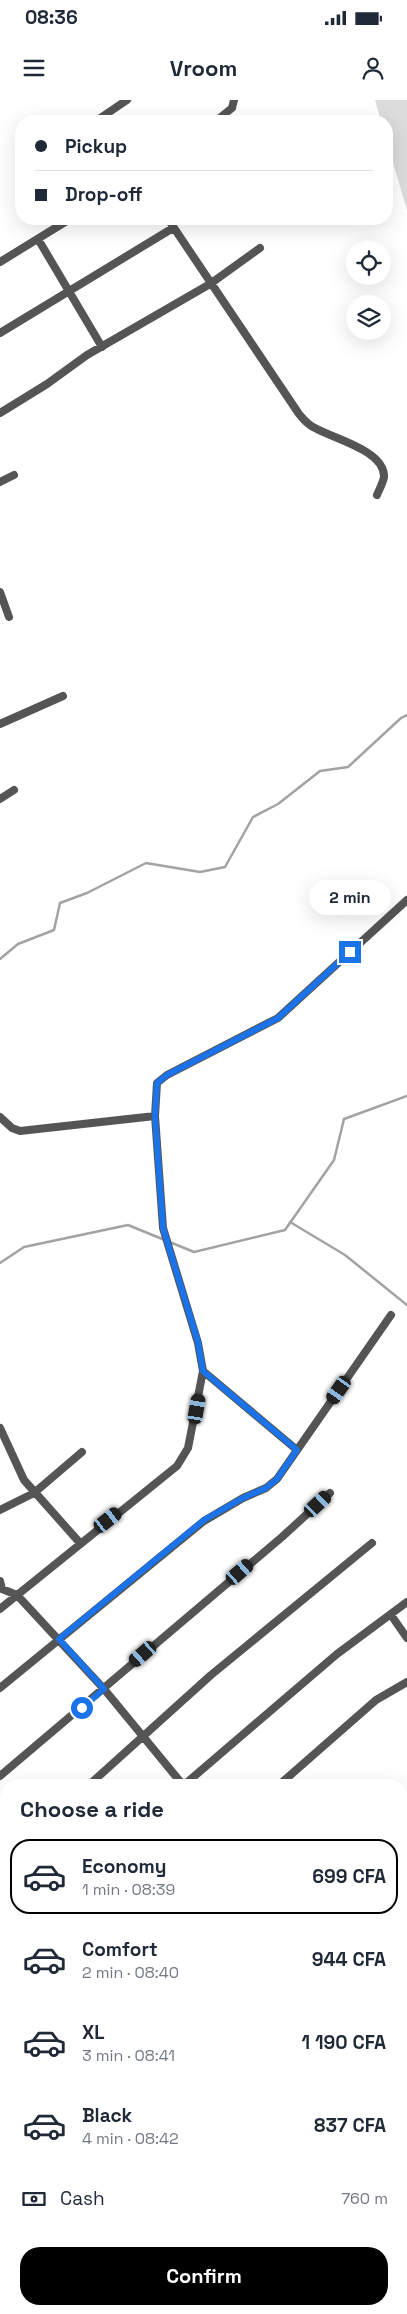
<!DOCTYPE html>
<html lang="en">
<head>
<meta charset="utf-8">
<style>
	:root { --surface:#fff; --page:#f2f2f3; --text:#1f2937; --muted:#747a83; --line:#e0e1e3; --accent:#000 }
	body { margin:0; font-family:"Space Grotesk",sans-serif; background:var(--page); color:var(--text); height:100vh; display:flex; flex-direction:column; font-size:19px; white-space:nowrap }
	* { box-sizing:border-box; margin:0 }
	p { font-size:16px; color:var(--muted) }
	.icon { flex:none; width:28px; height:28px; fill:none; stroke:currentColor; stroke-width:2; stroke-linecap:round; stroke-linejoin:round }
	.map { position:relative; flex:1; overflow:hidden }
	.panel { position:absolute; left:0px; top:1679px; width:408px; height:536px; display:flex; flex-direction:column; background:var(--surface); border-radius:20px 20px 0 0; box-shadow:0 5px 20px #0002 }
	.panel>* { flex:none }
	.banner { position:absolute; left:15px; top:15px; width:378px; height:110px; border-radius:20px; box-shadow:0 5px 20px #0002; display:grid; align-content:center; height:110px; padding:0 20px; background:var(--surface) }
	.fabs { position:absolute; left:346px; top:140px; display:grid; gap:10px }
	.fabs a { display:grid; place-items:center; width:45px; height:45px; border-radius:50%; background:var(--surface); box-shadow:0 5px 20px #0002; font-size:25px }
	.end { position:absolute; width:22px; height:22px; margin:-11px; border:6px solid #1a73e8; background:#fff; box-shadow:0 0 0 2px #fff }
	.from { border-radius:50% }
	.bubble { position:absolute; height:35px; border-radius:18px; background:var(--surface); box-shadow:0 5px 20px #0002; font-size:16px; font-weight:800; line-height:35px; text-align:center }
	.car { position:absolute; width:15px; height:30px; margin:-15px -8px; border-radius:6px; box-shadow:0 0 4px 1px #0007; background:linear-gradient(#222 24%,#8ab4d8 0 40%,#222 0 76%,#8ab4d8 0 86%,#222 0) }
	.banner b { display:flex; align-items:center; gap:18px; height:48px; font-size:19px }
	.banner b+b { border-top:1px solid var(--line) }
	.banner i { width:12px; height:12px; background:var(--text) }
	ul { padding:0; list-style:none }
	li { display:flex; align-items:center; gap:15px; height:75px; margin:0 10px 8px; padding:0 10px; border:2px solid transparent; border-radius:20px }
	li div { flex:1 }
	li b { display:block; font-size:19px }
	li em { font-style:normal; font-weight:800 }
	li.on { border-color:var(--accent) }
	li>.icon { width:45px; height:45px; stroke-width:1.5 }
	h2 { padding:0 20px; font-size:22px; line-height:60px }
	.pay { display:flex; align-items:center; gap:12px; height:55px; padding:0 20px; font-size:19px }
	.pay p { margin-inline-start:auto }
	.button { display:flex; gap:10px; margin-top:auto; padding:10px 20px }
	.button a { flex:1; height:58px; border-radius:20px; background:var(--accent); color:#fff; font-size:20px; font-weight:800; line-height:58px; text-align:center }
	.status { display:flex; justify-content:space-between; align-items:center; height:35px; padding:0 25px; background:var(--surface); direction:ltr }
	.status svg { height:14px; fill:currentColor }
	header { display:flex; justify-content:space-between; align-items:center; height:65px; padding:0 20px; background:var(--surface); font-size:22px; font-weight:800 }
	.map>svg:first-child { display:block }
</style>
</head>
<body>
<div class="status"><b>08:36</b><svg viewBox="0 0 49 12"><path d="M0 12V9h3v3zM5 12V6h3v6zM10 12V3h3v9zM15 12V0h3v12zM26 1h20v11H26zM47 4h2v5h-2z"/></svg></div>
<header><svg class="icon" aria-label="menu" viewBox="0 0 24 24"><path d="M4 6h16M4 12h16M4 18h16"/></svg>Vroom<svg class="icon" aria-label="person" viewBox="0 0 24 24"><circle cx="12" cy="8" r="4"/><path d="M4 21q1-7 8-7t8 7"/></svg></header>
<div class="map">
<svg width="407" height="2214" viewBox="0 0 407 2214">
	<rect width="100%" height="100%" fill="#fff"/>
	<path fill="#dcdcdc" d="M 375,0 L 407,0 L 407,110 L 386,39 L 386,21 L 381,21 Z"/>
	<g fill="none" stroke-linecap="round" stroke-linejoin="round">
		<path stroke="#a3a3a3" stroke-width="2.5" d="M 0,859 L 18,844 L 54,830 L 60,803 L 87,793 L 146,763 L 200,772 L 225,767 L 253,717 L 278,704 L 320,671 L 348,667 L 401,618 L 407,615
			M 290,1122 L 345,1155 L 407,1205
			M 0,1163 L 24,1147 L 128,1125 L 194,1152 L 285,1130 L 334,1060 L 344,1019 L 407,996
			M 67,2214 L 73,2209"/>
		<path stroke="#555" stroke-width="8" d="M 96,21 L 127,0
			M 216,21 L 232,8 L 234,0
			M 168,119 L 299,314 C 304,320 309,326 317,329 C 335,339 385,351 384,377 C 383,383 379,390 377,395
			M 38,139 L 102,247
			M 0,162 L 70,119
			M 0,233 L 173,128
			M 0,313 L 47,284 L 87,255 L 210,184 L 260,148
			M 0,382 L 14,375
			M 0,492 L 9,517
			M 0,624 L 63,596
			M 0,699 L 14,690
			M 0,1017 L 12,1028 L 20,1031 L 155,1016
			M 203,1271 L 297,1350
			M 0,1328 L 24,1380 L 80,1443
			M 0,1410 L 34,1393 L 82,1352
			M 0,1481 L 2,1489 L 17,1495 L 104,1589 L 183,1685
			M 0,1509 L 177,1366 L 188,1348 L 203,1271 L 198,1243 L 163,1128 L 155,1016 L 157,983 L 167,975 L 278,918 L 407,800
			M 391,1515 L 407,1538
			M 0,1588 L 204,1421 L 243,1398 L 266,1388 L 277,1379 L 391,1215
			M 0,1676 L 282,1437 L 330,1393
			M 89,1685 L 211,1575 L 372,1443
			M 184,1685 L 337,1554 L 407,1502
			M 279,1685 L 376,1600 L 407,1582
			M 401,1745 L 407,1740
			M 0,1748 L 6,1755
			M 0,1765 L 6,1760
			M 401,1834 L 407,1829
			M 0,1843 L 6,1837
			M 401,1901 L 407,1899
			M 0,1928 L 6,1922
			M 401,1935 L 407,1945
			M 0,2011 L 6,2006
			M 0,2083 L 6,2089
			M 0,2097 L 6,2091
			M 401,2127 L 407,2121
			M 258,2214 L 261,2209
			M 337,2214 L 341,2209"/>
	</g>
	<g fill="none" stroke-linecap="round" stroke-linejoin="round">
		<path stroke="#1a73e8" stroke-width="6" d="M 82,1608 L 104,1589 L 59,1539 L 204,1420 L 243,1398 L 266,1388 L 277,1379 L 297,1350 L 203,1271 L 198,1242 L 163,1128 L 155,1016 L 157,983 L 167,975 L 278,918 L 350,852"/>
	</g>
</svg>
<div class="fabs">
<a><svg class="icon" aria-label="locate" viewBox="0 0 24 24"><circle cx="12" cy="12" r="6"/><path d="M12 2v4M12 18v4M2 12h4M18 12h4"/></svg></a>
<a><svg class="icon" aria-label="layers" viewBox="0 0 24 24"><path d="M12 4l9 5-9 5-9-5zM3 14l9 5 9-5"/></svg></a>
</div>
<i class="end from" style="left:82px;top:1608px"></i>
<i class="end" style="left:350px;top:852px"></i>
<div class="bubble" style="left:309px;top:780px;width:82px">2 min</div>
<i class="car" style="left:339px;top:1290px;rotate:215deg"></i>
<i class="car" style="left:197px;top:1309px;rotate:10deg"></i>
<i class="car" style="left:318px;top:1404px;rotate:47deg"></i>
<i class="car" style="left:108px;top:1420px;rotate:52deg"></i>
<i class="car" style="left:240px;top:1472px;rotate:49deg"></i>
<i class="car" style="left:143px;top:1554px;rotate:229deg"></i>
<div class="banner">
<b><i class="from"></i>Pickup</b>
<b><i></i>Drop-off</b>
</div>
<section class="panel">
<h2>Choose a ride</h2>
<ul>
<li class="on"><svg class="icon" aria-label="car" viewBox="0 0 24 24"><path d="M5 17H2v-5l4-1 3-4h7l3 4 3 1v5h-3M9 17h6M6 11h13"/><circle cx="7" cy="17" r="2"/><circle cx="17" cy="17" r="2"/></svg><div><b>Economy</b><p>1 min · 08:39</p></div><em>699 CFA</em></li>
<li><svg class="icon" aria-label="car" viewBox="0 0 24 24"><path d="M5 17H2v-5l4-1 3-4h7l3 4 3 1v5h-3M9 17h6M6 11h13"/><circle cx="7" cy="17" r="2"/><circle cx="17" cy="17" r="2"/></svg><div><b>Comfort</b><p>2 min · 08:40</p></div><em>944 CFA</em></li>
<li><svg class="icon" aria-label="car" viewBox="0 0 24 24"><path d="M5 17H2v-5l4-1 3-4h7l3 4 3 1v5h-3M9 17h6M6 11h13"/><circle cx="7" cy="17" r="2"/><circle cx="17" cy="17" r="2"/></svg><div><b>XL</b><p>3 min · 08:41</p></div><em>1 190 CFA</em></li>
<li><svg class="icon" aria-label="car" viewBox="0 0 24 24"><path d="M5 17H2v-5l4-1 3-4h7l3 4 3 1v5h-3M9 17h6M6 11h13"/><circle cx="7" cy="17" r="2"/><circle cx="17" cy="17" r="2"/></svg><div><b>Black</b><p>4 min · 08:42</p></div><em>837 CFA</em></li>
</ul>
<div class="pay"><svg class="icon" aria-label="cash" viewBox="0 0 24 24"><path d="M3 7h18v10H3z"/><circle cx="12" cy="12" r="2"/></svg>Cash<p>760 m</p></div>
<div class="button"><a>Confirm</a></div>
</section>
</div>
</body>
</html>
